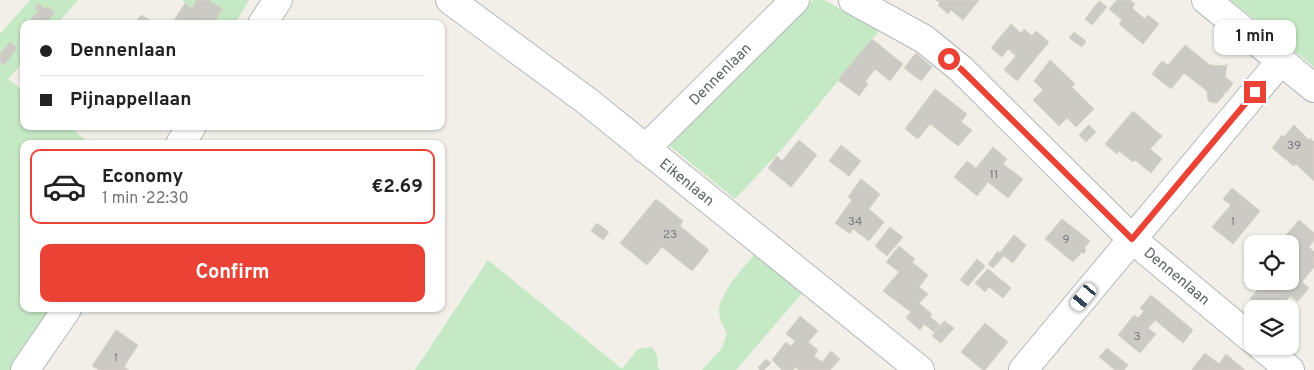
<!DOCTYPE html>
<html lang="en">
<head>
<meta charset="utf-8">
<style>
	:root { --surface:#fff; --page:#f6f6f6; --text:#222; --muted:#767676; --line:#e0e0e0; --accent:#ea4335 }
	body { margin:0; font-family:Overpass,sans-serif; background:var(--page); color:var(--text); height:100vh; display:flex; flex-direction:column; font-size:19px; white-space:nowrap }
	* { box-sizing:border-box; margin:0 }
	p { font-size:16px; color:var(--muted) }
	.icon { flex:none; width:28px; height:28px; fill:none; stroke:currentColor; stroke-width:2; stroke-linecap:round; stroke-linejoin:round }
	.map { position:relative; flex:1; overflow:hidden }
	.panel { position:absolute; left:20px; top:140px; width:425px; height:172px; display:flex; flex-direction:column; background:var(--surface); border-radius:10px; box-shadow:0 1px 4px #0004 }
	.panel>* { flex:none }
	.banner { position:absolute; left:20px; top:20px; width:425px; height:110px; border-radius:10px; box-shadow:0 1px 4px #0004; display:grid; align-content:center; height:110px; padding:0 20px; background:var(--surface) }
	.buttons { position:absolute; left:1244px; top:235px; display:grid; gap:10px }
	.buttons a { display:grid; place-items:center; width:55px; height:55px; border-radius:10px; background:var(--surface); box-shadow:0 1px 4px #0004; font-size:25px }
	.end { position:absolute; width:22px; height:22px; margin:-11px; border:6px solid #ea4335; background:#fff; box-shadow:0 0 0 2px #fff }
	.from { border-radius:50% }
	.bubble { position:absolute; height:35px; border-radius:10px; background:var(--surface); box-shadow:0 1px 4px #0004; font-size:16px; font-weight:700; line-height:35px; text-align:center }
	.car { position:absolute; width:15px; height:30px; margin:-15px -8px; border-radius:6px; box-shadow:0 0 4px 1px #0007; background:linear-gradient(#fff 24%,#345 0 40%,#fff 0 76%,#345 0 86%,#fff 0) }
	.banner b { display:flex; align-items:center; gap:18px; height:48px; font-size:19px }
	.banner b+b { border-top:1px solid var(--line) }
	.banner i { width:12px; height:12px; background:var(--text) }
	ul { padding:9px 0 0; list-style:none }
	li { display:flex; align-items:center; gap:15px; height:75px; margin:0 10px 8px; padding:0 10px; border:2px solid transparent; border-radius:10px }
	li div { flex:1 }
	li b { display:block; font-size:19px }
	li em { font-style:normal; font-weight:700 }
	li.active { border-color:var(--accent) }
	li>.icon { width:45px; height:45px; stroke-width:1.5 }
	.primary-button { display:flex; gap:10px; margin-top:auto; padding:10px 20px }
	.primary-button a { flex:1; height:58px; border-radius:10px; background:var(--accent); color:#fff; font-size:20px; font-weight:700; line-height:58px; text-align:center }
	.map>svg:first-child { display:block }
</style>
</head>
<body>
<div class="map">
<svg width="1314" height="370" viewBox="0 0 1314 370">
	<rect width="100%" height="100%" fill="#f1efe8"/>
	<path fill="#c5e8c5" d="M 30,0 L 78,0 L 57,24 L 24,24 L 24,61 L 8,79 L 24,92 L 24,126 L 68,126 L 91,144 L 24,144 L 24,309 L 52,309 L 10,370 L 0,370 L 0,34 Z
		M 182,0 L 249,0 L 235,24 L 213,24 Z
		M 815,0 L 824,0 L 879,31 L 783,148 L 735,199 L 665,142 L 810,1 Z
		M 1230,0 L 1314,0 L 1314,67 Z
		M 755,254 L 803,292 L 736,370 L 702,370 L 722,348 L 727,333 C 723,326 719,319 719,311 C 720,292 744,267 755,254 Z
		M 488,260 L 622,369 L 638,349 L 652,347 L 657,355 L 658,368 L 660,370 L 415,370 Z"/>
	<path fill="#cccac5" stroke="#d6d1c6" d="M 197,0 L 208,0 L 222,9 L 214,24 L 172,24 L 185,3 L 192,8 Z
		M 936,0 L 979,0 L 963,20 L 951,10 L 948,14 L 938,5 L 940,3 Z
		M 1117,0 L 1130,0 L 1135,4 L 1132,8 L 1145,19 L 1148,15 L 1159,24 L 1143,44 L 1119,24 L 1122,20 L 1109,9 Z
		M 1099,1 L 1107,7 L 1092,25 L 1085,19 Z
		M 39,4 L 45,9 L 48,6 L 55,13 L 44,24 L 27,24 L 38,11 L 35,8 Z
		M 141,15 L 151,21 L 149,24 L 135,24 Z
		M 1011,24 L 1021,33 L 1024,29 L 1032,36 L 1036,31 L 1049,42 L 1017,81 L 1004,70 L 1016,56 L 1008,49 L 1002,57 L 991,48 Z
		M 1074,32 L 1086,41 L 1082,47 L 1069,38 Z
		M 872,39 L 903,64 L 890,81 L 875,69 L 865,82 L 868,84 L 859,96 L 838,80 Z
		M 10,42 L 17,48 L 4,65 L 0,62 L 0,54 Z
		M 1185,45 L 1210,65 L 1225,66 L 1227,63 L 1225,77 L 1233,83 L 1226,93 L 1224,91 L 1224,95 L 1217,103 L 1210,102 L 1208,100 L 1207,91 L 1184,73 L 1171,89 L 1152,74 L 1162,61 L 1168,65 Z
		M 916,53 L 932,67 L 921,81 L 904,68 Z
		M 1050,60 L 1075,84 L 1072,87 L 1094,109 L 1076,127 L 1067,118 L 1059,126 L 1033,100 L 1043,90 L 1034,81 Z
		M 935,89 L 967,114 L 961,122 L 972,130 L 958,146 L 930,124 L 918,139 L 905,129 Z
		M 1133,111 L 1162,136 L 1150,149 L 1162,159 L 1151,173 L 1135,160 L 1133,162 L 1119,151 L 1117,154 L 1105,144 Z
		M 1089,125 L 1096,132 L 1086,142 L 1079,135 Z
		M 1294,125 L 1309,140 L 1310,138 L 1314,142 L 1314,181 L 1296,164 L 1294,166 L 1272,148 L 1282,135 L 1284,137 Z
		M 799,140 L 817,155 L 791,187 L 768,168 L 777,156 L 782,161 Z
		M 841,145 L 861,161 L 849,176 L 829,161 Z
		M 993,147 L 1007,159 L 1003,164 L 1023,179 L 1008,198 L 988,182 L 977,196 L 954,177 L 967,161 L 976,168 Z
		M 861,179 L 880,194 L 869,209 L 884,222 L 869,241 L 853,229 L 850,234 L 835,223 L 852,200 L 848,197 Z
		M 1232,188 L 1260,211 L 1233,244 L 1212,227 L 1231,205 L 1223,199 Z
		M 656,199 L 683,221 L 680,226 L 709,250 L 692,271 L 662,247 L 647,265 L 620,243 Z
		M 1062,219 L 1090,241 L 1084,248 L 1086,250 L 1084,254 L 1082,252 L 1073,262 L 1045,239 Z
		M 1299,220 L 1314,233 L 1313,242 L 1294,226 Z
		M 597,223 L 609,232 L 603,240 L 591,231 Z
		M 1294,226 L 1313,242 L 1309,247 L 1314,252 L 1314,267 L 1302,282 L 1309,288 L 1298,301 L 1290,296 L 1280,309 L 1263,309 L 1250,299 L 1265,281 L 1290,281 L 1290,250 L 1295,243 L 1286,235 Z
		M 890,227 L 903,237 L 887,256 L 875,246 Z
		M 1014,235 L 1026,245 L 1013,263 L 1004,256 L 993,268 L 988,264 L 998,251 L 1000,253 Z
		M 899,246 L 915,259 L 912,262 L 928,275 L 919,287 L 928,294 L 919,303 L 932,314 L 930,317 L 940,325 L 934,332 L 924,324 L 920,330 L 906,318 L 911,312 L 883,291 L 899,272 L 886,262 Z
		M 977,259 L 985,266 L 968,286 L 960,280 Z
		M 988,269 L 1011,288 L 1003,298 L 989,287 L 985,292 L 975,283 Z
		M 1151,295 L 1193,330 L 1183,343 L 1155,320 L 1148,328 L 1156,334 L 1140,353 L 1118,335 L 1134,315 L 1138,318 L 1144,311 L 1140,308 Z
		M 800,316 L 818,331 L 808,342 L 818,350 L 814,356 L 822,362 L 831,351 L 840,359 L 830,370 L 799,370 L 795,367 L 793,370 L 782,370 L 772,360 L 786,342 L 791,346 L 795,341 L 786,334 Z
		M 944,321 L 954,328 L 941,343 L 932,336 Z
		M 985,323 L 1008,342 L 985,370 L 983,370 L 961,352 Z
		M 116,330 L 138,345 L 124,367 L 129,370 L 99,370 L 92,366 Z
		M 1107,348 L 1128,365 L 1124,370 L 1115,370 L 1099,357 Z
		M 1205,353 L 1219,364 L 1226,354 L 1245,370 L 1194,370 L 1192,369 Z
		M 766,359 L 771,363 L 764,370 L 760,370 L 758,368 Z"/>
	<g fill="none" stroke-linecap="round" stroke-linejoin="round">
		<defs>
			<path id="minor" d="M 450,0 L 587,101 L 920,370
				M 853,0 L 924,39 L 961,69 L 1132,239 L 1252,339
				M 1206,0 L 1314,88
				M 262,24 L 278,0
				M 180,144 L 192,126
				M 645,149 L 795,0
				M 1261,346 L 1290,370
				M 25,370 L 67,309
				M 1023,370 L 1280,62"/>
		</defs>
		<use href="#minor" stroke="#b5b8bc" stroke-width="30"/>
		<use href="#minor" stroke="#fff" stroke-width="28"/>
	</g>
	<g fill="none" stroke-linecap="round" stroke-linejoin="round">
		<path stroke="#ea4335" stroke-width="6" d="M 949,59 L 961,69 L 1132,239 L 1255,92"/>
	</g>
	<g text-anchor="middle" stroke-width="5" stroke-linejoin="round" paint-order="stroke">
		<g font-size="12" fill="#7a7d7f">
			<text x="1294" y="149">39</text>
			<text x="994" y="178">11</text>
			<text x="855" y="225">34</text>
			<text x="1233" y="225">1</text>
			<text x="670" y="238">23</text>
			<text x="1066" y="243">9</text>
			<text x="1137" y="340">3</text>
			<text x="116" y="361">1</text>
		</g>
		<g font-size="15" fill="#5f6368" stroke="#fff">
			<text transform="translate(720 74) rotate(-45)" y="5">Dennenlaan</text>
			<text transform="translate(687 182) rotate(39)" y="5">Eikenlaan</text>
			<text transform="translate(1177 276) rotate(40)" y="5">Dennenlaan</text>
		</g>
	</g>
</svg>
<div class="buttons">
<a><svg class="icon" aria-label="locate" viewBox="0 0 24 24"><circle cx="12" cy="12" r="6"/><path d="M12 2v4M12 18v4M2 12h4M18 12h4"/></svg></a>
<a><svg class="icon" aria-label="layers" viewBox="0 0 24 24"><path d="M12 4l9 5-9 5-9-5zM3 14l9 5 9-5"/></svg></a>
</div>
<i class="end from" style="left:949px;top:59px"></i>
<i class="end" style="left:1255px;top:92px"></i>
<div class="bubble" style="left:1214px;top:20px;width:82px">1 min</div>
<i class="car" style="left:1084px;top:297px;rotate:220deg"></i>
<div class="banner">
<b><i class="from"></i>Dennenlaan</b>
<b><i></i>Pijnappellaan</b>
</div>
<section class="panel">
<ul>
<li class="active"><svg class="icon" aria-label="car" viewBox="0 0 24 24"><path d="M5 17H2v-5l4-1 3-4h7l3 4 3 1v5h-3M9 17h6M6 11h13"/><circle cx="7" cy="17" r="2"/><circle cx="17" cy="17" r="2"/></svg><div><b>Economy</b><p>1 min · 22:30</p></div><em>€2.69</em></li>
</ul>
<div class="primary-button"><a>Confirm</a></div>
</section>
</div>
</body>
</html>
